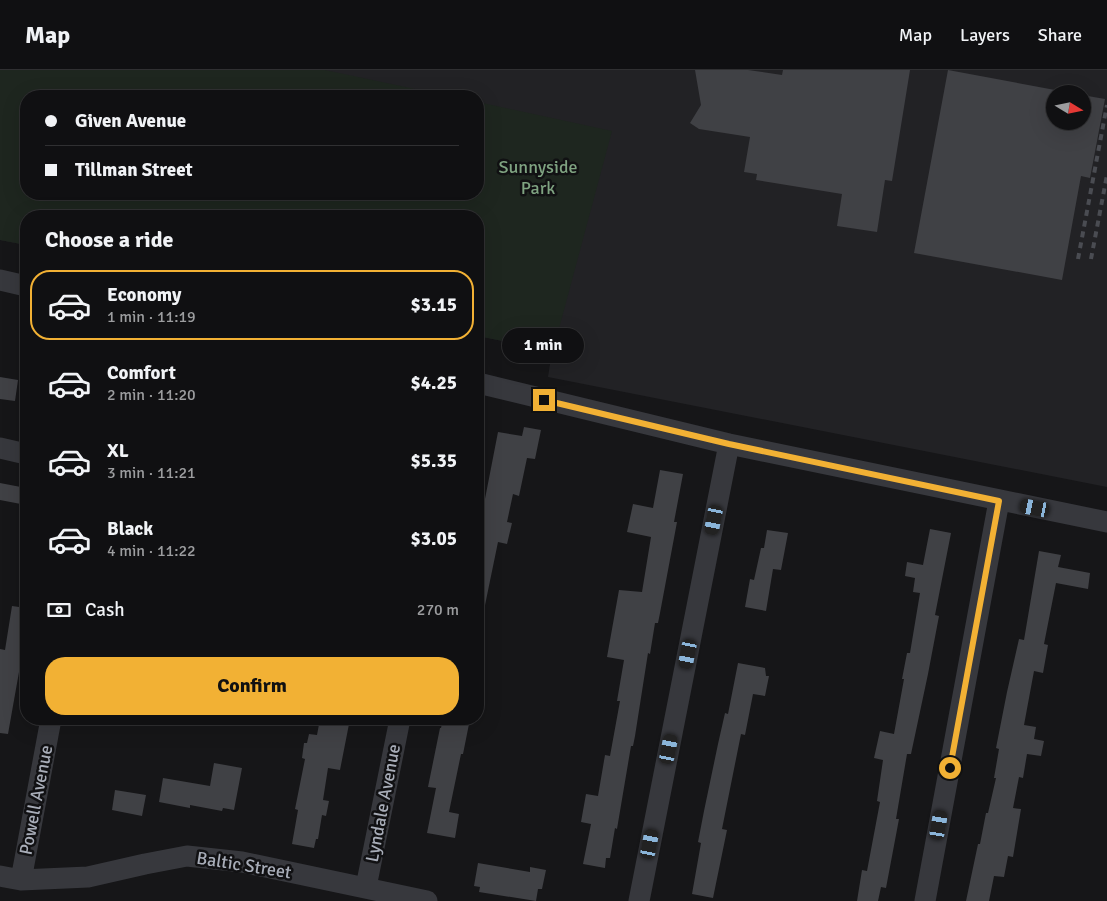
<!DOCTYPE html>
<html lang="en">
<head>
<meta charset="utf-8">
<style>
	:root { --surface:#101012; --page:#1e1e20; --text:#f1f3f6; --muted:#9c9d9f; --line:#303032; --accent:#f2b134 }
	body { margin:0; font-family:Signika,sans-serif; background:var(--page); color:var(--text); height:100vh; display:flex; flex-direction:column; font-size:19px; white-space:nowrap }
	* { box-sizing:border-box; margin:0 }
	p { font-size:16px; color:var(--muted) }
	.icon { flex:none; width:28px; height:28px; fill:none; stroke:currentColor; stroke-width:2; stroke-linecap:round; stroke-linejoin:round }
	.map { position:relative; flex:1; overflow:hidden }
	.panel { position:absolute; left:20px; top:140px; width:464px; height:515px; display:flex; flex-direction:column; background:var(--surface); border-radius:20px; box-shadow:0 5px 20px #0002,0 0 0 1px var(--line) }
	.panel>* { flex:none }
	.hud { position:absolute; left:20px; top:20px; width:464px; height:110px; border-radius:20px; box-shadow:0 5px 20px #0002,0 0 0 1px var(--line); display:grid; align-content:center; height:110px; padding:0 25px; background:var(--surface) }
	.needle { width:32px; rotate:100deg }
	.controls { position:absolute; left:1046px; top:15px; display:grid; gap:10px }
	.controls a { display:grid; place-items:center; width:45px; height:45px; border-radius:50%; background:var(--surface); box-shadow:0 5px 20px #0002,0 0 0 1px var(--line); font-size:25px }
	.end { position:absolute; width:22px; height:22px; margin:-11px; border:6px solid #f2b134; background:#111; box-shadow:0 0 0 2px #111 }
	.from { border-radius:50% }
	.bubble { position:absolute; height:35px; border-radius:18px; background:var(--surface); box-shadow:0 5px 20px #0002,0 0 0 1px var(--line); font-size:16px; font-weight:700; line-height:35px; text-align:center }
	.car { position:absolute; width:15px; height:30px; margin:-15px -8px; border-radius:6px; box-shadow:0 0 4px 1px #0007; background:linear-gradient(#222 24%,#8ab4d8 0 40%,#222 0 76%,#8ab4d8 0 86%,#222 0) }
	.hud b { display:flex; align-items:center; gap:18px; height:48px; font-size:19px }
	.hud b+b { border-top:1px solid var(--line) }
	.hud i { width:12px; height:12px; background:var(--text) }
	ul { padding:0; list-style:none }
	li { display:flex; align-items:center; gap:15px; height:70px; margin:0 10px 8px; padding:0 15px; border:2px solid transparent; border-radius:20px }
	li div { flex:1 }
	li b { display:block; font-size:19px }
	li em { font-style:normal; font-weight:700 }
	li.active { border-color:var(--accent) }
	li>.icon { width:45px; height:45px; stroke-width:1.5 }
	h2 { padding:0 25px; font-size:22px; line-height:60px }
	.pay { display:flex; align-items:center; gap:12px; height:55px; padding:0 25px; font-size:19px }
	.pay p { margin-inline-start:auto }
	.primary-button { display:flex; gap:10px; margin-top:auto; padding:10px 25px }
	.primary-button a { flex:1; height:58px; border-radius:20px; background:var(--accent); color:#111; font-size:20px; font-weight:700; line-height:58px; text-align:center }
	header { display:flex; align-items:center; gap:30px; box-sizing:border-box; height:70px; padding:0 25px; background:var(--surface); border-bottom:1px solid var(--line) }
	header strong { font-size:24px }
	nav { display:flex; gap:28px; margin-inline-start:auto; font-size:18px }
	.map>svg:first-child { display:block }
</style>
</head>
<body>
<header>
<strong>Map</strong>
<nav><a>Map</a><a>Layers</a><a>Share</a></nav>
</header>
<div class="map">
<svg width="1107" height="831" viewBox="0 0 1107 831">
	<rect width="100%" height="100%" fill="#161618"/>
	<path fill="#222225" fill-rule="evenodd" d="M 0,0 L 1107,0 L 1107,417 L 548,307 L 552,281 L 478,266 L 478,146 L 26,146 L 26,175 L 0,170 ZM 1055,24 L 1082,24 L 1082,51 L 1055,51 ZM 26,26 L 478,26 L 478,124 L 26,124 Z"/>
	<path fill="#1e261f" d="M 0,0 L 325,0 L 448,26 L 26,26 L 26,124 L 478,124 L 478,32 L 612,61 L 553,281 L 478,266 L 478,146 L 26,146 L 26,175 L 0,170 Z"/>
	<path fill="#404145" d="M 695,0 L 748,0 L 782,5 L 783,0 L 910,0 L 892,111 L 885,110 L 877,162 L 837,156 L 842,124 L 756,110 L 757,104 L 744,102 L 750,67 L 699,59 L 690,53 L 701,35 Z
		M 948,0 L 1055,20 L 1055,51 L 1082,51 L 1082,25 L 1105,29 L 1090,108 L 1081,106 L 1062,210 L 914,183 Z
		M 0,307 L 18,310 L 15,331 L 0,329 Z
		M 524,357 L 541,360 L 535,389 L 527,388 L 519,426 L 513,424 L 507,452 L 512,453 L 507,474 L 498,472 L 484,540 L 478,540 L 478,465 L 498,362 L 522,366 Z
		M 660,400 L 683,404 L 674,452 L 677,452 L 660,543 L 658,553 L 655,553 L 650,584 L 648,583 L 635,666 L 633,676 L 631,676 L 617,759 L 615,758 L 610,788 L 606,788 L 605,798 L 583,794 L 591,754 L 581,752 L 586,724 L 598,726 L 605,685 L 610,686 L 620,631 L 617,631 L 624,590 L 607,587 L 619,520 L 642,522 L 651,467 L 627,462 L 633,434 L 653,438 Z
		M 0,413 L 26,418 L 26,435 L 0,430 Z
		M 930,459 L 951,463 L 935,545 L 939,546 L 928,604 L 911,684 L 907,684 L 896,749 L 899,749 L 886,818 L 881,817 L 878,831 L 857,831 L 862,800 L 867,801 L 880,732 L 877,731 L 883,690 L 874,688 L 880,661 L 894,664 L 904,609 L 902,609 L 907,583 L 910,583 L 920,523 L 913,522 L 915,508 L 905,506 L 907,492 L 923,495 Z
		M 767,460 L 788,463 L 781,500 L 773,499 L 766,541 L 745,537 L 750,509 L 754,510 L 761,478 L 764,478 Z
		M 1039,481 L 1061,485 L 1058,497 L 1090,503 L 1088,519 L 1056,513 L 1044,574 L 1048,575 L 1043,603 L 1034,601 L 1024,655 L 1036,657 L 1034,669 L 1044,671 L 1041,686 L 1027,684 L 1023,708 L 1019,707 L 1013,738 L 1021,739 L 1013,787 L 1008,786 L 1004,807 L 994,806 L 989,831 L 966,831 L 978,774 L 980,774 L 986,743 L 988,743 L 996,708 L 994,708 L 999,679 L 996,678 L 1007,622 L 1019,569 L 1024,570 Z
		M 12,536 L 26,538 L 26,587 L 24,602 L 19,602 L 8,664 L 0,663 L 0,579 L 5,580 Z
		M 738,593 L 765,598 L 766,606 L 769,606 L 765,626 L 753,624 L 745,665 L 741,664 L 722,759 L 727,760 L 713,828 L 692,824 L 701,773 L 698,772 L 704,741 L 718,674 L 725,643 L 728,644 Z
		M 320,649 L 350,649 L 340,700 L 328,698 L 323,730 L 329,731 L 326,746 L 322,745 L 318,769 L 316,769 L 314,778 L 292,774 L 298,740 L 295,739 L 305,689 L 302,688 L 304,673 L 307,673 L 309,664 L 317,665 Z
		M 443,649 L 469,654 L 463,684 L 461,684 L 449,742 L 459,744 L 455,768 L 427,763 L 436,718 L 428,717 L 440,658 L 441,658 Z
		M 214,693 L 242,698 L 234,740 L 223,738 L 222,741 L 190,735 L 190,738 L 159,732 L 163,708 L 210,716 Z
		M 115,720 L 146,725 L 142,746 L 112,740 Z
		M 478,793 L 530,802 L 530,797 L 546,800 L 542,819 L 538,819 L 536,831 L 479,822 L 480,817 L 474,816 Z"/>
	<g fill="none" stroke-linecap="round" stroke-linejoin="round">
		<path stroke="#37383d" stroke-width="21" d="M 0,210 L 26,216
			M 478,313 L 729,374 L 1107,452
			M 0,378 L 26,384
			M 0,806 L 21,810 L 88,807 L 145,794 L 187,786 L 242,792 L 427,831
			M 21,810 L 51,649
			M 366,817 L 400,649
			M 639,831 L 729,374
			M 925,831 L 999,431"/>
		<path stroke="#4a4c52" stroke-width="4" stroke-dasharray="6 5" stroke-linecap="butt" d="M 1078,189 L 1107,35
			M 1091,189 L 1107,105"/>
	</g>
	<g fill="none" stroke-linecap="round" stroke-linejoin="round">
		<path stroke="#f2b134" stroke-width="6" d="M 544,330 L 729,374 L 999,431 L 950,698"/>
	</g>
	<g text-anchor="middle" stroke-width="5" stroke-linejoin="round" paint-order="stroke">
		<g font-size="18" fill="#7fa381" stroke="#111113">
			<text x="538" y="103">Sunnyside<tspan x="538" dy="21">Park</tspan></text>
		</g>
		<g font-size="18" fill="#a8adb8" stroke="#111113">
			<text transform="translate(36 730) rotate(-79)" y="6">Powell Avenue</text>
			<text transform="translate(383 733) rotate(-79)" y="6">Lyndale Avenue</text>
			<text transform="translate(244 795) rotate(9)" y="6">Baltic Street</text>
		</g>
	</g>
</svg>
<div class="controls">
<a><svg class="needle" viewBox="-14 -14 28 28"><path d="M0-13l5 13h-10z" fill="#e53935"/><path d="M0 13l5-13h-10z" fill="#9c9d9f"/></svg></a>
</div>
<i class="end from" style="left:950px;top:698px"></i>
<i class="end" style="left:544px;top:330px"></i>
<div class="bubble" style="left:502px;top:258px;width:82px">1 min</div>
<i class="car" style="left:1035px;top:438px;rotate:281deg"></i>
<i class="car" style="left:714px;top:450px;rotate:191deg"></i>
<i class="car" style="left:688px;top:584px;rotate:191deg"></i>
<i class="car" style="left:669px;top:679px;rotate:11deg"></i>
<i class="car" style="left:939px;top:755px;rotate:10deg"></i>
<i class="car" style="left:650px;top:774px;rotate:11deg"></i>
<div class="hud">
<b><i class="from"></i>Given Avenue</b>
<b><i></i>Tillman Street</b>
</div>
<section class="panel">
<h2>Choose a ride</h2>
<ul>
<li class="active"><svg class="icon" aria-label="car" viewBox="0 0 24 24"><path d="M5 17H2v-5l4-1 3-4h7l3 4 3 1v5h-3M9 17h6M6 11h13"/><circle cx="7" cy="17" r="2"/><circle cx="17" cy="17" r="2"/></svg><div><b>Economy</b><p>1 min · 11:19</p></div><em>$3.15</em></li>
<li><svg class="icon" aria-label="car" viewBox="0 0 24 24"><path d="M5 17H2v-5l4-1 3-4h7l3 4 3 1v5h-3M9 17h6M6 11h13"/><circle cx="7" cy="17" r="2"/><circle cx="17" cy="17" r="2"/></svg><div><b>Comfort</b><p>2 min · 11:20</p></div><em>$4.25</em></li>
<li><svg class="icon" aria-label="car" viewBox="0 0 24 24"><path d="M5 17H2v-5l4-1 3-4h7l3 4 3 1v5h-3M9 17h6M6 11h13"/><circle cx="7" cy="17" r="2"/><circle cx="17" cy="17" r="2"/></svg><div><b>XL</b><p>3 min · 11:21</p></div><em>$5.35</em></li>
<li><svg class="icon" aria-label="car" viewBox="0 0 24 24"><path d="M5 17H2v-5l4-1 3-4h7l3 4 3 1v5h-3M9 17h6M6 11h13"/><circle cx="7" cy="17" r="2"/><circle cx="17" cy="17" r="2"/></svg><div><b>Black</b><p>4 min · 11:22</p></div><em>$3.05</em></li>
</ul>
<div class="pay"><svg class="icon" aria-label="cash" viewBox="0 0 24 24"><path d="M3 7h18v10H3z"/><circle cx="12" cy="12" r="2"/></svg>Cash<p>270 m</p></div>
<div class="primary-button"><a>Confirm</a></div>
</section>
</div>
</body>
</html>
